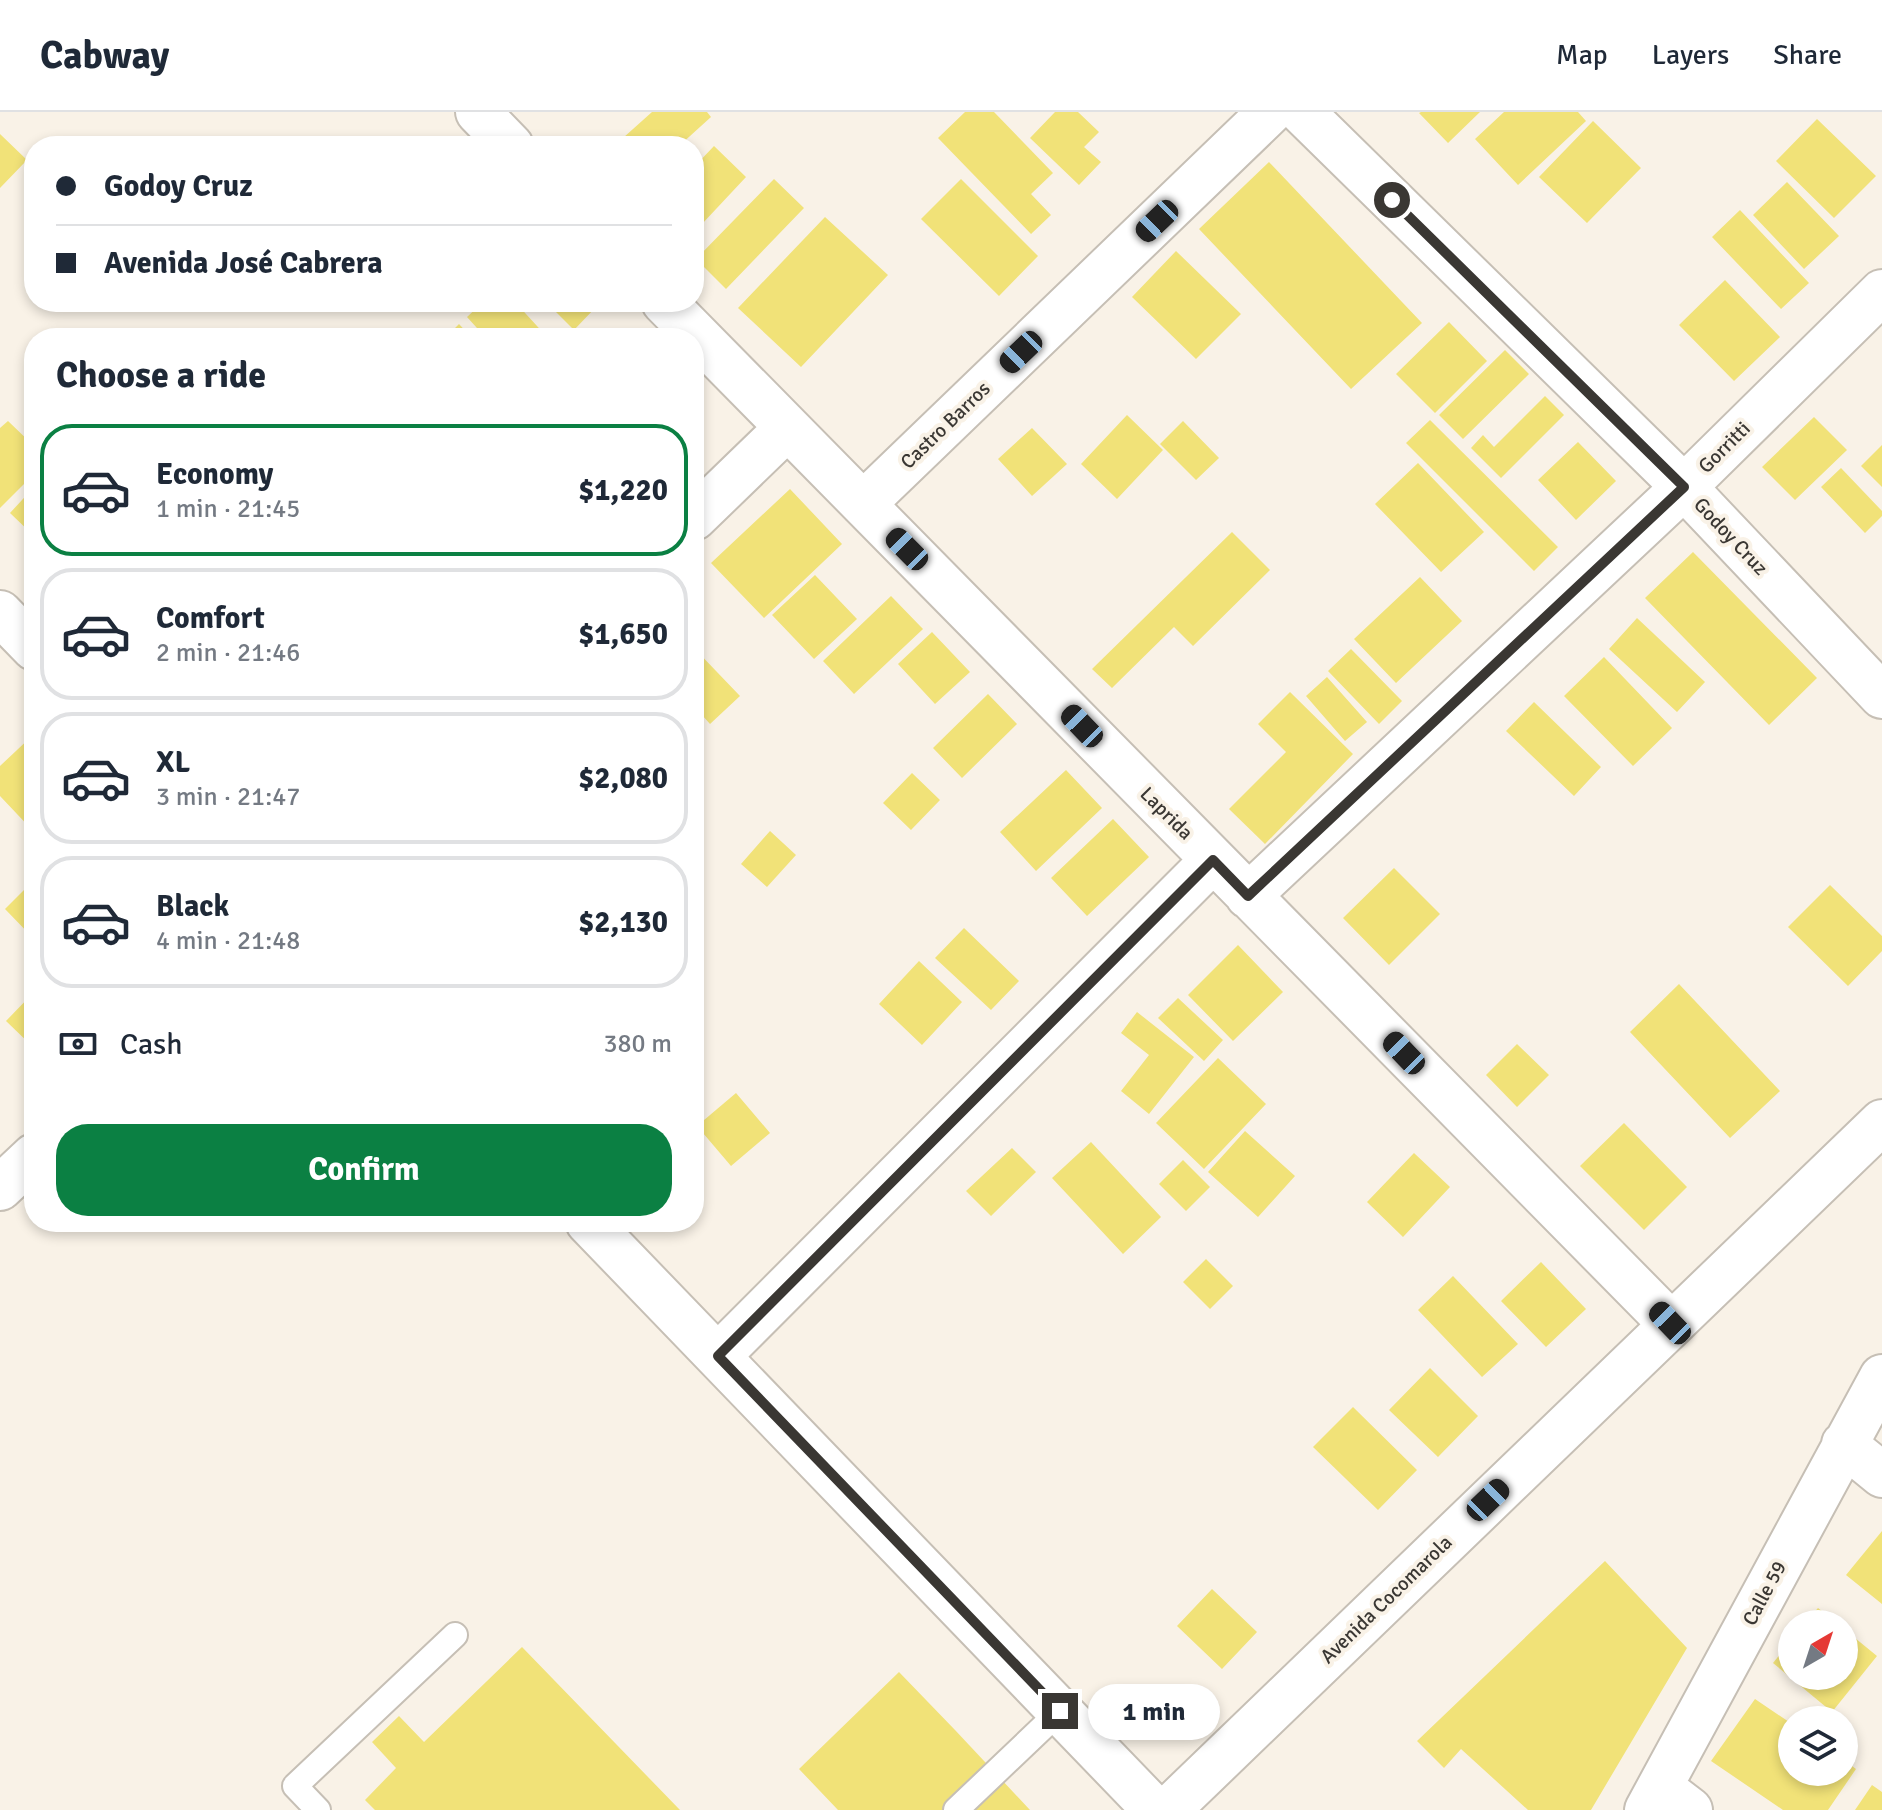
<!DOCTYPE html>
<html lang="en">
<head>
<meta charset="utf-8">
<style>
	:root { --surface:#fff; --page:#f6f6f7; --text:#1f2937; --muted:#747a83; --line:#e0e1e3; --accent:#0b8043 }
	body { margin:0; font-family:Signika,sans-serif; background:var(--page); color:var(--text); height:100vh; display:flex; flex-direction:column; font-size:30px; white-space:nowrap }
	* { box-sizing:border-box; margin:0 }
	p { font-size:26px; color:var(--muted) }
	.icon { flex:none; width:44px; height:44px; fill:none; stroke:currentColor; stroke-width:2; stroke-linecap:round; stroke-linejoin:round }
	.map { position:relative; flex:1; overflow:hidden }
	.side { position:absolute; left:24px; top:216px; width:680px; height:904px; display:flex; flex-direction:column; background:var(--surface); border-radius:32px; box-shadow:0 4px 12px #0003 }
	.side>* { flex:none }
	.guide { position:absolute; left:24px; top:24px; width:680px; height:176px; border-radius:32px; box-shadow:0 4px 12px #0003; display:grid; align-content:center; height:176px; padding:0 32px; background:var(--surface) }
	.needle { width:52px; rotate:39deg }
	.tools { position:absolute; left:1778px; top:1498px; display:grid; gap:16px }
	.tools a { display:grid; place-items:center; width:80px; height:80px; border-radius:50%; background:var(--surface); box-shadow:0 4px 12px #0003; font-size:40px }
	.end { position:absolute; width:36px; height:36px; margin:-18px; border:10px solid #3a3733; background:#fff; box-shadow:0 0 0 4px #fff }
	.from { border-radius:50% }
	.bubble { position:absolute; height:56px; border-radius:28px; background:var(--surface); box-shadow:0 4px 12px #0003; font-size:26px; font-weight:800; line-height:56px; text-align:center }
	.car { position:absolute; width:24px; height:48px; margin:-24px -12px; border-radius:10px; box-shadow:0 0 6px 2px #0007; background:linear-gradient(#222 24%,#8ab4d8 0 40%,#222 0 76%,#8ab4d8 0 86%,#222 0) }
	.guide b { display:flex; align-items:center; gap:28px; height:76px; font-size:30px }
	.guide b+b { border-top:2px solid var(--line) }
	.guide i { width:20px; height:20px; background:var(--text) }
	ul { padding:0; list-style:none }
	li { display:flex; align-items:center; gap:24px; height:132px; margin:0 16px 12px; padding:0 16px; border:4px solid var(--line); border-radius:32px }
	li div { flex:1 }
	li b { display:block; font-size:30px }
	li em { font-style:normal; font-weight:800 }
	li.on { border-color:var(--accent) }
	li>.icon { width:72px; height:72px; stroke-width:1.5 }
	h2 { padding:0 32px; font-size:36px; line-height:96px }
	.pay { display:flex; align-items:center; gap:20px; height:88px; padding:0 32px; font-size:30px }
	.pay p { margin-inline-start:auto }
	.action { display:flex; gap:16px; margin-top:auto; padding:16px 32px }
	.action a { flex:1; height:92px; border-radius:32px; background:var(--accent); color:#fff; font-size:32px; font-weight:800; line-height:92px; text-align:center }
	header { display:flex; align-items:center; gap:48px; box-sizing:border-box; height:112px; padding:0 40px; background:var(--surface); border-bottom:2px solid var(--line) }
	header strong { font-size:38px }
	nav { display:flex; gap:44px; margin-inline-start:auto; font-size:28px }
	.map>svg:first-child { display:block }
</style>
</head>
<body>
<header>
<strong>Cabway</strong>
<nav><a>Map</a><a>Layers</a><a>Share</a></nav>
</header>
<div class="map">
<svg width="1882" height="1698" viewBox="0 0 1882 1698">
	<rect width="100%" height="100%" fill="#f9f2e7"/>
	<path fill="#f1e278" d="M 652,0 L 707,0 L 711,5 L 679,34 L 614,34 Z
		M 965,0 L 994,0 L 1053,61 L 1031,82 L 1051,103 L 1031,122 L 938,26 Z
		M 1055,0 L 1078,0 L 1099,20 L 1084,35 L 1101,50 L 1079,73 L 1030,26 Z
		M 1421,0 L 1480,0 L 1448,31 L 1419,1 Z
		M 1504,0 L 1578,0 L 1586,9 L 1518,73 L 1475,27 Z
		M 1817,7 L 1876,64 L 1834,106 L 1776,49 Z
		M 1593,9 L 1641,56 L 1587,111 L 1539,65 Z
		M 0,22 L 27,48 L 0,76 Z
		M 714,34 L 746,65 L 702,112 L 694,104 L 694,55 Z
		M 1269,50 L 1422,211 L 1351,277 L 1199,117 Z
		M 774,67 L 804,96 L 726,177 L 696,147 Z
		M 961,67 L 1038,144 L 999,184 L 921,107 Z
		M 1787,70 L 1839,124 L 1804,157 L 1753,103 Z
		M 1740,98 L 1809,171 L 1781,197 L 1712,125 Z
		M 825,105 L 888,163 L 801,255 L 738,196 Z
		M 1176,139 L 1241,202 L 1196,247 L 1132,185 Z
		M 1725,168 L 1780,225 L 1734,269 L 1679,213 Z
		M 483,190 L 515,190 L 548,226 L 486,226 L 467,205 Z
		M 546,190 L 591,190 L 596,195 L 574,218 Z
		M 1449,210 L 1487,249 L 1435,301 L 1396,262 Z
		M 459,212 L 472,226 L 445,226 Z
		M 1505,238 L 1529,262 L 1463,327 L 1439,303 Z
		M 1545,284 L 1564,303 L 1501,366 L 1471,336 L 1483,323 L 1494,335 Z
		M 1127,303 L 1163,338 L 1117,387 L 1081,352 Z
		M 1814,305 L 1847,338 L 1795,388 L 1762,355 Z
		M 1430,308 L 1558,435 L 1534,459 L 1406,331 Z
		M 8,309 L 34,334 L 34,362 L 0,396 L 0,316 Z
		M 1183,309 L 1219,346 L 1196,368 L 1160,332 Z
		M 1032,316 L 1067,352 L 1032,384 L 998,347 Z
		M 1578,330 L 1616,369 L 1576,408 L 1538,368 Z
		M 1882,333 L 1882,375 L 1861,354 Z
		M 1418,351 L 1484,420 L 1441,460 L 1375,392 Z
		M 1841,356 L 1882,399 L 1882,404 L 1865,421 L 1821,375 Z
		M 34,375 L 34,424 L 10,401 Z
		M 790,377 L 842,432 L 764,506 L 711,451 Z
		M 1232,420 L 1270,458 L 1193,534 L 1174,515 L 1112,576 L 1092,557 Z
		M 1693,440 L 1817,566 L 1769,613 L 1645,486 Z
		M 815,463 L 857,507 L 814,547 L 772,503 Z
		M 1420,465 L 1462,509 L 1396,571 L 1354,527 Z
		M 891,484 L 923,517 L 854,582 L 823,549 Z
		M 1637,506 L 1705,570 L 1677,600 L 1609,537 Z
		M 932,520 L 970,560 L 935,592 L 898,552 Z
		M 694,536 L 740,584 L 710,612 L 694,594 Z
		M 1351,537 L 1402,589 L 1379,612 L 1328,559 Z
		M 1604,545 L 1672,616 L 1633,654 L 1564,584 Z
		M 1327,565 L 1367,610 L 1345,629 L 1306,584 Z
		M 1290,580 L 1353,642 L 1265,732 L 1229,697 L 1286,640 L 1258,612 Z
		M 988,582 L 1017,612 L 962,666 L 933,636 Z
		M 1534,590 L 1601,655 L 1574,684 L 1506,619 Z
		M 34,622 L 34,720 L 0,684 L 0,654 Z
		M 1066,658 L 1102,696 L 1036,759 L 1000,720 Z
		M 912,661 L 940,688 L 911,718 L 883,691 Z
		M 1113,707 L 1149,745 L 1087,804 L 1051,766 Z
		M 770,719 L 796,743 L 767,775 L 741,752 Z
		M 1394,756 L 1440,802 L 1389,853 L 1343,806 Z
		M 34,768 L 34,827 L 5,797 Z
		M 1830,773 L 1882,824 L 1882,839 L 1848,874 L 1788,815 Z
		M 964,816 L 1019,869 L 991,898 L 935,846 Z
		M 1238,833 L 1283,880 L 1233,929 L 1188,883 Z
		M 919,849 L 962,890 L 922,933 L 879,892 Z
		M 1679,872 L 1780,979 L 1730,1026 L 1630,920 Z
		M 34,880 L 34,936 L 6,909 Z
		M 1178,886 L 1223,928 L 1204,949 L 1158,906 Z
		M 1137,900 L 1194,945 L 1149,1002 L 1121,979 L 1149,943 L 1121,921 Z
		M 1517,932 L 1549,963 L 1517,995 L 1486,963 Z
		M 1218,946 L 1266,992 L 1204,1057 L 1156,1011 Z
		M 736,981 L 770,1021 L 731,1054 L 697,1014 Z
		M 1624,1011 L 1687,1075 L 1644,1118 L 1580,1054 Z
		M 1245,1019 L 1295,1064 L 1258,1105 L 1208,1060 Z
		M 1091,1030 L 1161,1105 L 1123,1142 L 1052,1066 Z
		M 1012,1036 L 1036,1060 L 991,1104 L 966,1079 Z
		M 1414,1041 L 1450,1075 L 1403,1125 L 1367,1090 Z
		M 1183,1048 L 1210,1075 L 1186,1099 L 1159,1072 Z
		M 1206,1147 L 1233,1174 L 1210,1197 L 1183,1170 Z
		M 1541,1150 L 1586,1197 L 1546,1235 L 1501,1189 Z
		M 1453,1164 L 1518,1232 L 1482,1265 L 1418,1198 Z
		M 1430,1256 L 1478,1304 L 1438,1345 L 1389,1298 Z
		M 1353,1295 L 1417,1358 L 1378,1398 L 1313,1335 Z
		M 1882,1419 L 1882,1492 L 1846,1463 Z
		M 1605,1449 L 1687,1536 L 1591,1698 L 1528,1698 L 1461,1637 L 1444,1656 L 1417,1629 Z
		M 1212,1477 L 1257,1520 L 1222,1557 L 1177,1514 Z
		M 1818,1496 L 1838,1512 L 1804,1512 Z
		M 1844,1517 L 1877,1544 L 1832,1600 L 1773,1551 L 1792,1527 L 1792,1564 L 1844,1564 Z
		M 522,1535 L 680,1698 L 375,1698 L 365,1688 L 396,1656 L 372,1630 L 399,1604 L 424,1630 Z
		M 899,1560 L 955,1618 L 1030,1698 L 838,1698 L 799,1657 Z
		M 1755,1587 L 1792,1612 L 1792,1660 L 1844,1660 L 1844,1648 L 1856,1657 L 1828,1698 L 1783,1698 L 1711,1649 Z
		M 1872,1673 L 1882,1680 L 1882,1698 L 1855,1698 Z"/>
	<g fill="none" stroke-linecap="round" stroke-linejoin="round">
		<defs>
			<path id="lane" d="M 318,1698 L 295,1674 L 455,1523
				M 956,1698 L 1060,1599"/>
			<path id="street" d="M 478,0 L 511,34
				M 1302,0 L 1684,375 L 1882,584
				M 664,190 L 1670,1211
				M 863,392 L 1270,0
				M 694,406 L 787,316
				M 1248,784 L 1684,375 L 1882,180
				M 0,1076 L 34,1044
				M 718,1244 L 1213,748
				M 1844,1332 L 1882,1363
				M 1660,1675 L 1690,1698
				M 1647,1698 L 1882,1265"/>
			<path id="secondary" d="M 0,501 L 34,536
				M 588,1110 L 1155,1698"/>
			<path id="primary" d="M 1168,1698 L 1882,1010"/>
		</defs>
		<use href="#lane" stroke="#c6bfb5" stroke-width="28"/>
		<use href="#street" stroke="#c6bfb5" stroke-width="48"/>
		<use href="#secondary" stroke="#c6bfb5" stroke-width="48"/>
		<use href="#primary" stroke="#c6bfb5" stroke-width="48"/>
		<use href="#lane" stroke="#fff" stroke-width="24"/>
		<use href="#street" stroke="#fff" stroke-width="44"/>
		<use href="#secondary" stroke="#fff" stroke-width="44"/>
		<use href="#primary" stroke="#fff" stroke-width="44"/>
	</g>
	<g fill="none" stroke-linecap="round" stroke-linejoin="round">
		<path stroke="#3a3733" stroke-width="10" d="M 1060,1599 L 718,1244 L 1213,748 L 1248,784 L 1684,375 L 1392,88"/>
	</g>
	<g text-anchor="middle" stroke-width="8" stroke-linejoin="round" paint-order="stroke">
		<g font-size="20" fill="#3a3733" stroke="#f9f2e7">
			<text transform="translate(945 313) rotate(-44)" y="7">Castro Barros</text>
			<text transform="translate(1724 335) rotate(-45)" y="7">Gorritti</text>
			<text transform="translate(1731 424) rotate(47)" y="7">Godoy Cruz</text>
			<text transform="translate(1167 701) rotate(45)" y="7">Laprida</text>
			<text transform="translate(1764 1481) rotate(-62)" y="7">Calle 59</text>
			<text transform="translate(1386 1487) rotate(-44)" y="7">Avenida Cocomarola</text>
		</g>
	</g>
</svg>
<div class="tools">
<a><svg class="needle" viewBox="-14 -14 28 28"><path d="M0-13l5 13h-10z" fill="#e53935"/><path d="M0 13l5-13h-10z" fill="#747a83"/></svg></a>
<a><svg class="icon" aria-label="layers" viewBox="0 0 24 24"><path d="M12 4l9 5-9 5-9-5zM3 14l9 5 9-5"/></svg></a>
</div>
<i class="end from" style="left:1392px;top:88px"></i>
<i class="end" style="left:1060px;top:1599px"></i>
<div class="bubble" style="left:1088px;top:1572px;width:132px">1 min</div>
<i class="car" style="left:1157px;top:109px;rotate:226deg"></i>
<i class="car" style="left:1021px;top:240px;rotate:226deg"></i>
<i class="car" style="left:907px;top:437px;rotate:315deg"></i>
<i class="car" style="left:1082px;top:614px;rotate:316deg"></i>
<i class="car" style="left:1404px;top:941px;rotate:316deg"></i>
<i class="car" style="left:1670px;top:1211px;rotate:316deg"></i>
<i class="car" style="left:1488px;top:1388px;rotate:46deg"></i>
<div class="guide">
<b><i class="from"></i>Godoy Cruz</b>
<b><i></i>Avenida José Cabrera</b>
</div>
<section class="side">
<h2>Choose a ride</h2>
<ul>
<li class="on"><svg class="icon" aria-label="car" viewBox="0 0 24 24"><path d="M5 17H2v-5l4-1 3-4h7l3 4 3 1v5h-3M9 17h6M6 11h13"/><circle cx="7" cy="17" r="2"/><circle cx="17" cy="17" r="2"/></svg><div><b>Economy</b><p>1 min · 21:45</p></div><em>$1,220</em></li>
<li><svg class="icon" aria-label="car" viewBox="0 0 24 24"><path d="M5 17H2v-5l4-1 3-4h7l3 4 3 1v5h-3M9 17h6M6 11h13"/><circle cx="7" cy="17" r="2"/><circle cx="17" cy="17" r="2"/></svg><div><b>Comfort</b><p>2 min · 21:46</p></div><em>$1,650</em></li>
<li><svg class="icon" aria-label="car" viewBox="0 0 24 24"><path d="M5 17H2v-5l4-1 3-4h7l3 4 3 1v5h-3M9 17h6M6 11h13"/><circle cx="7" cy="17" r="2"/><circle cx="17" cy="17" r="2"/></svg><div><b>XL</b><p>3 min · 21:47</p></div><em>$2,080</em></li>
<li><svg class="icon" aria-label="car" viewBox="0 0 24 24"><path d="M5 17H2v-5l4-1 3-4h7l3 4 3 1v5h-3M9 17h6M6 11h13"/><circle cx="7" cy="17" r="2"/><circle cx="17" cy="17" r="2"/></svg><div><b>Black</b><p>4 min · 21:48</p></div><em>$2,130</em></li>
</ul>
<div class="pay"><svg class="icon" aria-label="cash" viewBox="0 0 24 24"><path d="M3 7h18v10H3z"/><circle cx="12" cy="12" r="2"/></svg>Cash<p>380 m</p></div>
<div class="action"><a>Confirm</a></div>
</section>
</div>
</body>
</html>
